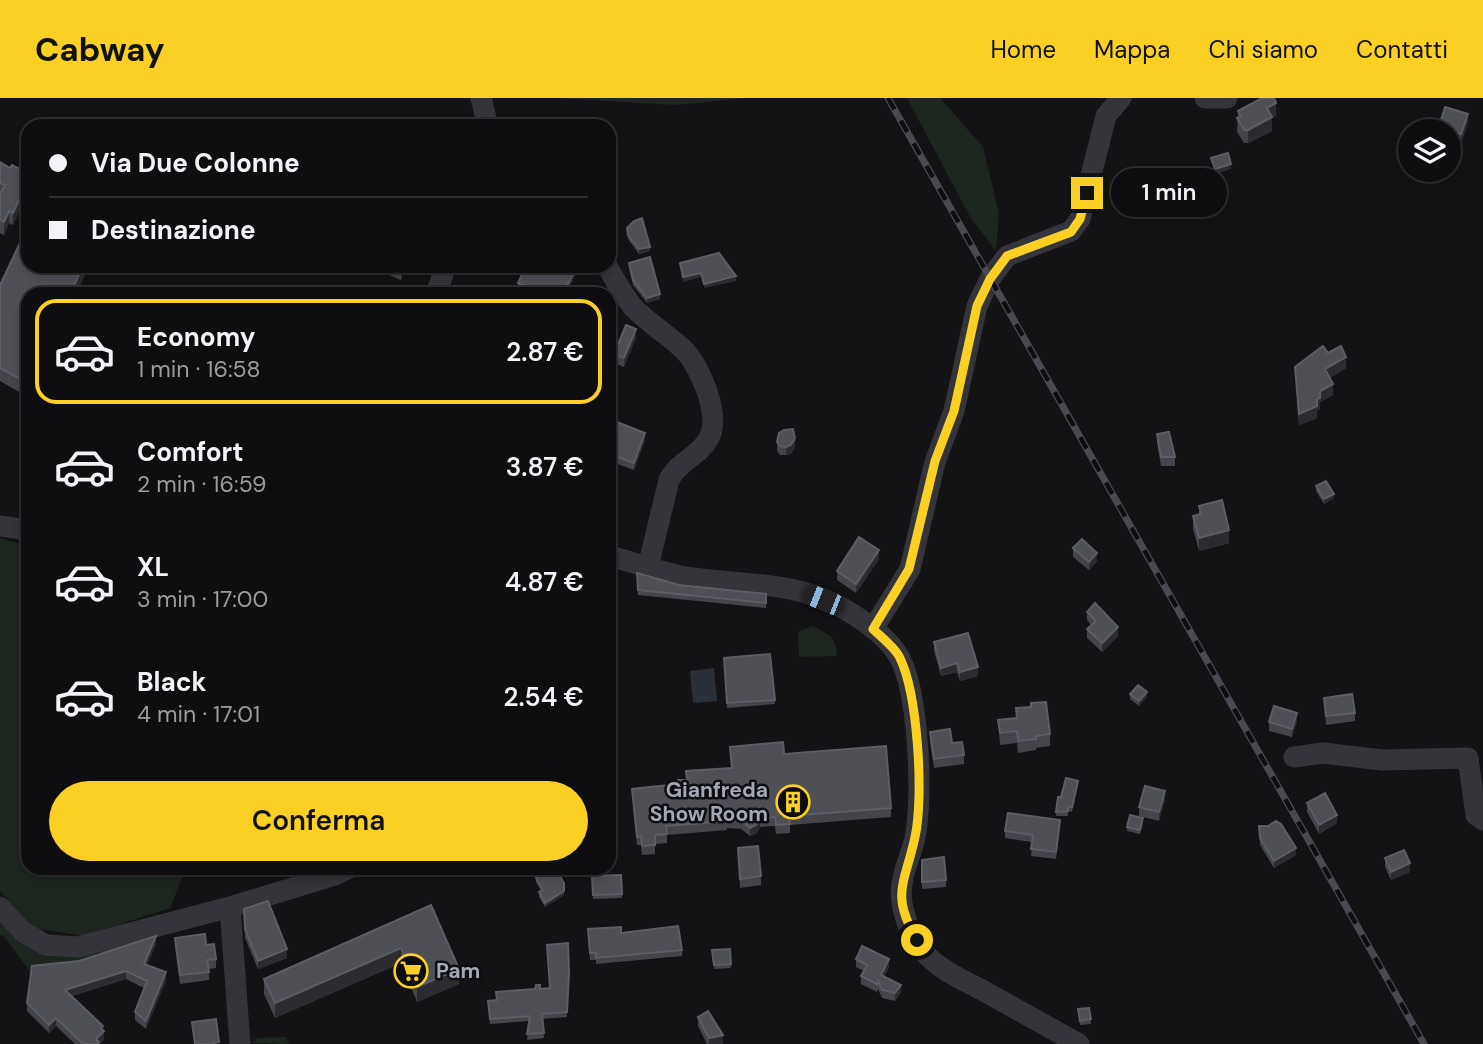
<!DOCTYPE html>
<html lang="it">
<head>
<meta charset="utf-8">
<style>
	:root { --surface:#0e0e10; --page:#171719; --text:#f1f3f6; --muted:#9b9c9f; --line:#2e2e30; --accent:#fbd025 }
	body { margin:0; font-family:"DM Sans",sans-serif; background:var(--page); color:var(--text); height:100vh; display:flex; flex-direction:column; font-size:26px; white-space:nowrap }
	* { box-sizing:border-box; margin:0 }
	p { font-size:23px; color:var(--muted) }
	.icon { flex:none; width:38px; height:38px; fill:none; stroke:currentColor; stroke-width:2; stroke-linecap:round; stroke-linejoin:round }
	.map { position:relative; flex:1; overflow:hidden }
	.details { position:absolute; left:21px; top:189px; width:595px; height:588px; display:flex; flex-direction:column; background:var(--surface); border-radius:21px; box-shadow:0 4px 10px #0003,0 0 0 2px var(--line) }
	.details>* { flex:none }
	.guide { position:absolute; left:21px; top:21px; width:595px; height:154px; border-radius:21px; box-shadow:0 4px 10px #0003,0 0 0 2px var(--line); display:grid; align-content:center; height:154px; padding:0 28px; background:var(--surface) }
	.buttons { position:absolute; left:1398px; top:21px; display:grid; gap:14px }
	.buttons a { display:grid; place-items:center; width:63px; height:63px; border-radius:50%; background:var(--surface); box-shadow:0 4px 10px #0003,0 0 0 2px var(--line); font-size:35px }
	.end { position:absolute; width:32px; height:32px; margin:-16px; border:9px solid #fbd025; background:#111; box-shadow:0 0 0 4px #111 }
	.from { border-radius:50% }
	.bubble { position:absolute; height:49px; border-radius:24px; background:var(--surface); box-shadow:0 4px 10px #0003,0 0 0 2px var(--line); font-size:23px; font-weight:600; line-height:49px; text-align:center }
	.car { position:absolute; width:21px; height:42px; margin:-21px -10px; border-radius:9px; box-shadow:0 0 5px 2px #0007; background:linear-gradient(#222 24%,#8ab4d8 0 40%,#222 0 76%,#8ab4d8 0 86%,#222 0) }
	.guide b { display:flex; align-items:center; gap:24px; height:66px; font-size:26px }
	.guide b+b { border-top:2px solid var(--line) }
	.guide i { width:18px; height:18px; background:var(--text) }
	ul { padding:12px 0 0; list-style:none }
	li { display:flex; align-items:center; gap:21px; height:105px; margin:0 14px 10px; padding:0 14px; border:4px solid transparent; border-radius:21px }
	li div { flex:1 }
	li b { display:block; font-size:26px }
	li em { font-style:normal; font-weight:600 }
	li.on { border-color:var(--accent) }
	li>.icon { width:63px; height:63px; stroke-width:1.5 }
	.button { display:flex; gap:14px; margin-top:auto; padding:14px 28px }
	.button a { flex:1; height:80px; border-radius:42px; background:var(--accent); color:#111; font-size:28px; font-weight:600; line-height:80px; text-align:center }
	header { display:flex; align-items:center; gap:42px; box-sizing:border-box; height:98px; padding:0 35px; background:var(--accent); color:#111 }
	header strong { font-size:33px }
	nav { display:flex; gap:38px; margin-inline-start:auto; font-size:24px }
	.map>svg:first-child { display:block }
</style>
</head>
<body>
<header>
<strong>Cabway</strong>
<nav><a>Home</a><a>Mappa</a><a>Chi siamo</a><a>Contatti</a></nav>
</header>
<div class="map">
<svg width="1483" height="946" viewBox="0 0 1483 946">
	<rect width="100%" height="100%" fill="#131315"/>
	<path fill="#1d251f" d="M 556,0 L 747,0 L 677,7 Z
		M 907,0 L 940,0 L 983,49 L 999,115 L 996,153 L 970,119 Z
		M 0,440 L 28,448 L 28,770 L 186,770 L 170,810 L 85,838 L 32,830 L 0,793 Z
		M 812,528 C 829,537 836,537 837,558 L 799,559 L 798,534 Z
		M 0,823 L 31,848 L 138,839 L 139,852 L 32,876 L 3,837 L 0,838 Z
		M 286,939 L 289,946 L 252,945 L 257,940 Z"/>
	<path fill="#293039" d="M 714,570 L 717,603 L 693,605 L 690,573 Z"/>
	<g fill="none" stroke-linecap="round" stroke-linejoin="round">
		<path stroke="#34343a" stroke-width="21" d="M 481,0 L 488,28
			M 1205,0 L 1227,0
			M 607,168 C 615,182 623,197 633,209 C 648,225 667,236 683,251 C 700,267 721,317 709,340 C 700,358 678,363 669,382 L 648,469
			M 436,196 L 446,168
			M 0,428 L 28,432
			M 609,458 C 633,464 657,473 681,478 C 735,488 790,481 841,509 C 860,520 886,537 898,557 C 919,591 923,700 915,740 C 912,753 906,766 903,780 C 897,805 908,834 924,854 C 938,871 963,882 982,892 C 1014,910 1047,928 1079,946
			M 873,531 L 910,471 L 935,364 L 954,313 L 977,208 L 990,181 L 1007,158 L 1071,133 L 1080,121 L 1106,18 L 1121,0
			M 1294,659 L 1323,655 L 1382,662 L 1468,660 L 1476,717 L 1483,722
			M 0,809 L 23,834 L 46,847 L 78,849 L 230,809 L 335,777 L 349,770
			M 230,809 L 240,946"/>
		<defs>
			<path id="rail" d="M 888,0 L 1424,946"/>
		</defs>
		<use href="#rail" stroke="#494a51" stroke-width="7"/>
		<use href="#rail" stroke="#0e0e10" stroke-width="4.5" stroke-dasharray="13" stroke-linecap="butt"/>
	</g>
	<path fill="#44444a" d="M 1238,13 L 1276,18 L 1272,20 L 1272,33 L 1248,45 L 1244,45 L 1237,34 Z
		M 1468,24 L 1461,45 L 1449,41 L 1449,33 L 1439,33 L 1439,29 Z
		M 0,64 L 10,70 L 28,75 L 13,127 L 9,125 L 4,137 L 0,135 Z
		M 627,130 L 650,153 L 639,156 L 628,141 Z
		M 629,165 L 660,201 L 647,205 L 633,187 L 629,170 Z
		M 28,168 L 89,168 L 76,196 L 28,196 L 28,299 L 0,283 L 0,187 Z
		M 367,168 L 404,168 L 404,171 L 401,182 Z
		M 580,168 L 566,196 L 522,196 L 522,194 L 518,192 L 518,185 Z
		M 636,240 L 624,269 L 614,265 L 614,256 Z
		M 1328,255 L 1346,270 L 1330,280 L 1333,297 L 1320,304 L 1320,311 L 1317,312 L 1317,320 L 1299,327 L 1295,269 Z
		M 609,317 L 613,323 L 645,342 L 634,372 L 609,363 Z
		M 1157,336 L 1175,359 L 1175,368 L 1161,368 L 1157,345 Z
		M 777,344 L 795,349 L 791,356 L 786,357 L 780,357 L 777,353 Z
		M 1316,388 L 1334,400 L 1324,406 L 1316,393 Z
		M 1199,408 L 1229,445 L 1199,453 L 1193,431 L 1193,418 L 1199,416 Z
		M 1073,450 L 1097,463 L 1089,472 L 1073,459 Z
		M 879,461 L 856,495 L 837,482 L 837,473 Z
		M 637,475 L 679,487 L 766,496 L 766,510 L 638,497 Z
		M 1087,514 L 1118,538 L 1102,554 L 1087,540 L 1087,531 L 1091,527 L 1087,522 Z
		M 934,544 L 978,578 L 960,583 L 957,574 L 941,578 L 934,553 Z
		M 724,560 L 775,602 L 775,606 L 727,610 Z
		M 1130,596 L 1147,598 L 1139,608 L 1130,601 Z
		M 1324,600 L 1355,615 L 1355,623 L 1326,627 Z
		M 1016,610 L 1050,636 L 1050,648 L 1036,650 L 1036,652 L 1018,655 L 1017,645 L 1000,647 L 998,622 L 1016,620 Z
		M 1297,623 L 1292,639 L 1269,633 L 1269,624 Z
		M 930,634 L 952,645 L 964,657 L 964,666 L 934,670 L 930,643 Z
		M 730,649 L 784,656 L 891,710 L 891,719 L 790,727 L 790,735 L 776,736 L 775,728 L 760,729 L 756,736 L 750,738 L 741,731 L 727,730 L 727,732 L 667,737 L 667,745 L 655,746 L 655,756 L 642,757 L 641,747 L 637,747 L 632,691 L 679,686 L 686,682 L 686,673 L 731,670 Z
		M 1078,688 L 1072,714 L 1068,713 L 1068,718 L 1056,718 L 1056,714 L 1061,699 Z
		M 1165,702 L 1159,723 L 1139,718 L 1139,709 Z
		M 1307,705 L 1337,725 L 1319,736 L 1307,714 Z
		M 1143,725 L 1140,736 L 1127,733 L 1127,729 Z
		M 1259,728 L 1296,757 L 1274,770 L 1260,747 Z
		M 1060,729 L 1056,761 L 1031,758 L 1032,744 L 1005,740 L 1005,733 Z
		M 738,750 L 761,778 L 761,787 L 740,790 Z
		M 1385,760 L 1410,774 L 1391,782 L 1385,769 Z
		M 922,762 L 946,782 L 946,789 L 922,791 Z
		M 621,777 L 622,800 L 593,801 L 592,778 Z
		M 536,780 L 564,797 L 545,809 L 539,799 L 539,794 L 541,793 L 536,784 Z
		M 431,807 L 459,886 L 417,904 L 401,865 L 275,920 L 264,896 L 264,881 Z
		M 244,811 L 287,860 L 258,871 L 245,840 Z
		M 621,835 L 682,852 L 682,858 L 596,866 L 596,862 L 590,862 L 588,838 Z
		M 175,840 L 206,847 L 216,861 L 216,870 L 209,871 L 209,882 L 180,886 L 175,849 Z
		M 568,845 L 567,919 L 542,921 L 544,940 L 527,942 L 529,923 L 490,926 L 488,903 L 497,903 L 540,891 L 549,890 Z
		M 156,846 L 147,867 L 166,882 L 146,931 L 135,922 L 135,914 L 144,890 L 126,881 L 72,898 L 103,931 L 104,941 L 99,946 L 75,946 L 56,928 L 49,935 L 27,913 L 27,905 L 79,863 Z
		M 712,852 L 731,866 L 731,870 L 714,871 Z
		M 856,861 L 889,869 L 884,879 L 901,894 L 895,903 L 882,900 L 878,891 L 877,894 L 861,886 L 861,878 L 864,873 L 856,869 Z
		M 1078,911 L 1091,921 L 1091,926 L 1080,927 Z
		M 698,919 L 723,946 L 707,946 L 698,928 Z"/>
	<path fill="#2c2c30" d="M 1276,5 L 1276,18 L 1272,20 L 1272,33 L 1248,45 L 1248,32 L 1267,10 Z
		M 1468,16 L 1468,24 L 1461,45 L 1461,36 Z
		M 1231,66 L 1231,71 L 1215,76 L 1215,71 Z
		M 28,83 L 28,96 L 13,127 L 13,115 Z
		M 9,113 L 9,125 L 4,137 L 4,124 Z
		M 650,149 L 650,153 L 639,156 L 639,151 Z
		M 83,168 L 89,168 L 76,196 L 70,196 Z
		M 402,168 L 404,168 L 404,171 L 401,182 L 401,173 Z
		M 577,168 L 580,168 L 566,196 L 563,196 Z
		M 701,175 L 701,179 L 683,184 L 683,179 Z
		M 736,178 L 736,183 L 704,190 L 704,186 Z
		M 660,196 L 660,201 L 647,205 L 647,200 Z
		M 636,231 L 636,240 L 624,269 L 624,260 Z
		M 1346,259 L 1346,270 L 1325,283 L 1325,271 Z
		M 1333,286 L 1333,297 L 1320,304 L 1320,311 L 1317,312 L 1317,320 L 1299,327 L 1299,316 L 1317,301 L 1320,293 Z
		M 645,335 L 645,342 L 634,372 L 634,365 Z
		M 795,340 L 795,349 L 791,356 L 786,357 L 786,349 Z
		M 1334,396 L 1334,400 L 1324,406 L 1324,401 Z
		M 1229,432 L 1229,445 L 1199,453 L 1199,440 Z
		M 879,452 L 879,461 L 856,495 L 856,486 Z
		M 1097,455 L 1097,463 L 1089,472 L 1089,464 Z
		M 1118,529 L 1118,538 L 1102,554 L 1102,545 Z
		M 957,565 L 957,574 L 941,578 L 941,570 Z
		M 978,569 L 978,578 L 960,583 L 960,574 Z
		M 1147,594 L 1147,598 L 1139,608 L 1139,603 Z
		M 1297,615 L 1297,623 L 1292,639 L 1292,631 Z
		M 1165,693 L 1165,702 L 1159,723 L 1159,714 Z
		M 1337,717 L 1337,725 L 1319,736 L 1319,727 Z
		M 760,721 L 760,729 L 756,736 L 750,738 L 750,730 Z
		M 1296,750 L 1296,757 L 1274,770 L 1274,763 Z
		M 1410,765 L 1410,774 L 1391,782 L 1391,774 Z
		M 564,793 L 564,797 L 545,809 L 545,805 Z
		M 156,838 L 156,846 L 144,874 L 144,866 Z
		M 401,850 L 401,865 L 275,920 L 275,905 Z
		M 287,851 L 287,860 L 258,871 L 258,863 Z
		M 889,861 L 889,869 L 881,885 L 881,877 Z
		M 459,871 L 459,886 L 417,904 L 417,889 Z
		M 126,873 L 126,881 L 65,900 L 65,892 Z
		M 166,874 L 166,882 L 146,931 L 146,923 Z
		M 901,887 L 901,894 L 895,903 L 895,895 Z
		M 56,920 L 56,928 L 49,935 L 49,927 Z
		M 103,928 L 103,935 L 104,933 L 104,941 L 99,946 L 96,946 L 96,941 Z
		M 723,937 L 723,946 L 709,946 L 709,940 Z"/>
	<path fill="#4f4f56" stroke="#5c5d65" stroke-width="2" d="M 1262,0 L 1274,0 L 1276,5 L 1267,10 L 1272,19 L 1248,32 L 1244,32 L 1237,20 L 1241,19 L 1238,13 Z
		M 1445,9 L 1468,16 L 1461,36 L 1439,29 Z
		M 1228,55 L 1231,66 L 1215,71 L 1211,60 Z
		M 0,64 L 10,70 L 12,67 L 28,75 L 28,83 L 13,115 L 9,113 L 4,124 L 0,122 L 0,96 L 5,87 L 0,85 Z
		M 642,120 L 650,149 L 639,151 L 628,137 L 627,130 L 634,123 Z
		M 21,143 L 27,147 L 28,145 L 28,168 L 83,168 L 70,196 L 28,196 L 28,285 L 0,270 L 0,187 Z
		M 719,155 L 736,178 L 704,186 L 701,175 L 683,179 L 680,165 Z
		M 650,159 L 660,196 L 647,200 L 633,182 L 629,165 Z
		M 389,168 L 402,168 L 401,173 Z
		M 526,168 L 577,168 L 563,196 L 522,196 L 524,188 L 518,185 Z
		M 365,188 L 365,196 L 353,196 L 352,189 Z
		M 626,227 L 636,231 L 624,260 L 614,256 Z
		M 1323,248 L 1328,255 L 1341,248 L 1346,259 L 1325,271 L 1333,286 L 1320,293 L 1320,300 L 1317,301 L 1317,308 L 1299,316 L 1295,269 Z
		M 609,317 L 613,318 L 612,322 L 645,335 L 634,365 L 609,356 L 609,349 L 611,344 L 609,343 Z
		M 793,331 L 795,340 L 791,347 L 786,349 L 780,348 L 777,344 L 779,335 L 784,332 Z
		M 1169,334 L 1175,359 L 1161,359 L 1157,336 Z
		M 1326,383 L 1334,396 L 1324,401 L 1316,388 Z
		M 1222,402 L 1229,432 L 1199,440 L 1193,418 L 1201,416 L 1199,408 Z
		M 859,439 L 879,452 L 856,486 L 837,473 Z
		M 1082,441 L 1097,455 L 1089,464 L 1073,450 Z
		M 637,475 L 679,487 L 766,496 L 766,505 L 638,492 Z
		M 1095,505 L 1118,529 L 1102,545 L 1087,531 L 1096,523 L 1087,514 Z
		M 968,535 L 978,569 L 960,574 L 957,565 L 941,570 L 934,544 Z
		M 770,556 L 775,602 L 727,605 L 724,560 Z
		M 1138,587 L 1147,594 L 1139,603 L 1130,596 Z
		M 1352,596 L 1355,615 L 1326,618 L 1324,600 Z
		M 1046,604 L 1050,636 L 1036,638 L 1036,641 L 1018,643 L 1017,633 L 1000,635 L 998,622 L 1017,620 L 1016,610 L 1031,609 L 1031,605 Z
		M 1274,608 L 1297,615 L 1292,631 L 1269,624 Z
		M 950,631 L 952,645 L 962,644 L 964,657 L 934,661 L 930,634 Z
		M 783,644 L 784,656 L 886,648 L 891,710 L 789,718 L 790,726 L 776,727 L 775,719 L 760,721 L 756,727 L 750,730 L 741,722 L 727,721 L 727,723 L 666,728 L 667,736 L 655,737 L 655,747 L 642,748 L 641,738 L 637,739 L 632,691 L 679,686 L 678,682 L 687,682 L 686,673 L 732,670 L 730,649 Z
		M 1066,680 L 1078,683 L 1072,709 L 1068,709 L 1068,713 L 1056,714 L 1058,699 L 1061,699 Z
		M 1145,688 L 1165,693 L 1159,714 L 1139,709 Z
		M 1325,695 L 1337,717 L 1319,727 L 1307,705 Z
		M 1008,715 L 1060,722 L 1056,754 L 1031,751 L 1033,737 L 1005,733 Z
		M 1130,717 L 1143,720 L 1140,732 L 1127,729 Z
		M 1276,723 L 1281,726 L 1296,750 L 1274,763 L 1260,740 L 1259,728 L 1268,728 Z
		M 758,748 L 761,778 L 740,781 L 738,750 Z
		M 1404,752 L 1410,765 L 1391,774 L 1385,760 Z
		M 944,759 L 946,782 L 922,784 L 922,762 Z
		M 553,770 L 555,770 L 564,785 L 564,793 L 545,805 L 539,794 L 543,792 L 536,780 Z
		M 621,777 L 622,796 L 593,797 L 592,778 Z
		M 268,803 L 287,851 L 258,863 L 245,831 L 244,811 Z
		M 431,807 L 459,871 L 417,889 L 401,850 L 275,905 L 264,881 Z
		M 678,828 L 682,852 L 596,860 L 596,855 L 590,855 L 588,831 L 621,829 L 621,835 Z
		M 205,836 L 206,847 L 214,846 L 216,861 L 207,862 L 209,874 L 180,877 L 175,840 Z
		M 156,838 L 144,866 L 166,874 L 146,923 L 135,914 L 147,883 L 126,873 L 65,892 L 103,928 L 101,930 L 104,933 L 96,941 L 99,944 L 97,946 L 83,946 L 56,920 L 49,927 L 27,905 L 32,868 L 79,863 Z
		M 568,845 L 569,875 L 567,914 L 542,916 L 544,935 L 527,936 L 530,918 L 490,921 L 488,903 L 497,902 L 496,894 L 535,891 L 536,887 L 540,887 L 540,891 L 550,890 L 547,847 Z
		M 862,848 L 889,861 L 881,877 L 901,887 L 895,895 L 882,892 L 878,883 L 877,886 L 861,878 L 867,867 L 856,861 Z
		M 730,851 L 731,866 L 714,867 L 712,852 Z
		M 1089,910 L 1091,921 L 1080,923 L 1078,911 Z
		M 708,913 L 723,937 L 709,940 L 698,919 Z
		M 216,921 L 219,944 L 210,946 L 195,946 L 192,924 Z"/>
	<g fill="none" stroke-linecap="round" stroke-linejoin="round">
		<path stroke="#fbd025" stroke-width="9" d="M 917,842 C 890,796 905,786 915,739 C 924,699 918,595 899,558 C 893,548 881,539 873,531 L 909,471 L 935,363 L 954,313 L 977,208 L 990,181 L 1007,158 L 1071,134 L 1080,121 L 1087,95"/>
	</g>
	<defs>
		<symbol id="building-ring" viewBox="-11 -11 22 22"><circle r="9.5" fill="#0e0e10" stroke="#fbd025" stroke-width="1.5"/><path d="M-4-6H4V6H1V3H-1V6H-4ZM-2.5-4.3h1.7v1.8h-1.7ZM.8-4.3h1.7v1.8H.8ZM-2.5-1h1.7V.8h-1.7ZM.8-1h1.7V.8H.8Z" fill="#fbd025"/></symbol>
		<symbol id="supermarket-ring" viewBox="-11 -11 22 22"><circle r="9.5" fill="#0e0e10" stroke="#fbd025" stroke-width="1.5"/><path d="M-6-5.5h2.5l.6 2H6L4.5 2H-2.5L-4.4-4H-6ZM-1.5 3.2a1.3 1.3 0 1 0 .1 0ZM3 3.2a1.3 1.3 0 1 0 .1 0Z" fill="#fbd025"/></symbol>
	</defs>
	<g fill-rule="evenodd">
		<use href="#building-ring" x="774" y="685" width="38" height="38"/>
		<use href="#supermarket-ring" x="392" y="854" width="38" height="38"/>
	</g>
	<g text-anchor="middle" stroke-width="5" stroke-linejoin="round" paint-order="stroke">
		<g font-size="21" font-weight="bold" fill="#a4a7b6" stroke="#0e0e10" text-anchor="end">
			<text x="768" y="699">Gianfreda<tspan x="768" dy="24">Show Room</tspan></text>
			<text x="436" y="880" text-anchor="start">Pam</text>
		</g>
	</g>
</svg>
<div class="buttons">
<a><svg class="icon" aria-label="layers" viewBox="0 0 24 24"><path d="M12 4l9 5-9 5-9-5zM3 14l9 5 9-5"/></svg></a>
</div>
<i class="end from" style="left:917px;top:842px"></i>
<i class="end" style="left:1087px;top:95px"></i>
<div class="bubble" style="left:1111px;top:70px;width:116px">1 min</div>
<i class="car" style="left:823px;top:502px;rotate:292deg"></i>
<div class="guide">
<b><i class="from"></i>Via Due Colonne</b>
<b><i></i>Destinazione</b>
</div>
<section class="details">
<ul>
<li class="on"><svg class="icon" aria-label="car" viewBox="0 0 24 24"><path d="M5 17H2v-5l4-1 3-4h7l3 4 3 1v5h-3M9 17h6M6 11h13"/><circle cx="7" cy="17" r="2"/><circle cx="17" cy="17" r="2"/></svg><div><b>Economy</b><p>1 min · 16:58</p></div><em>2.87 €</em></li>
<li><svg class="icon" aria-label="car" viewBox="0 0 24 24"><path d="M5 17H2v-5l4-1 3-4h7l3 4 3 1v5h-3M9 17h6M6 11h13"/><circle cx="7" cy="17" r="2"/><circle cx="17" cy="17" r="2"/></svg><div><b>Comfort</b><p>2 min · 16:59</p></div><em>3.87 €</em></li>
<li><svg class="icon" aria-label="car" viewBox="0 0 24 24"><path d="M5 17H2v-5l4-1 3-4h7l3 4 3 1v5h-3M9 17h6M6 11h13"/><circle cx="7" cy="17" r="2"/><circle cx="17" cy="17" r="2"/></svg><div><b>XL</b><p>3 min · 17:00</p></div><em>4.87 €</em></li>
<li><svg class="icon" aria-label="car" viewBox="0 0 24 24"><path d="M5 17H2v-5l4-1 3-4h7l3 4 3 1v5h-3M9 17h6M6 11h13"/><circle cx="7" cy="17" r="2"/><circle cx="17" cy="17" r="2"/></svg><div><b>Black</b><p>4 min · 17:01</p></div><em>2.54 €</em></li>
</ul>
<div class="button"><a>Conferma</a></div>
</section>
</div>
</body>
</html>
